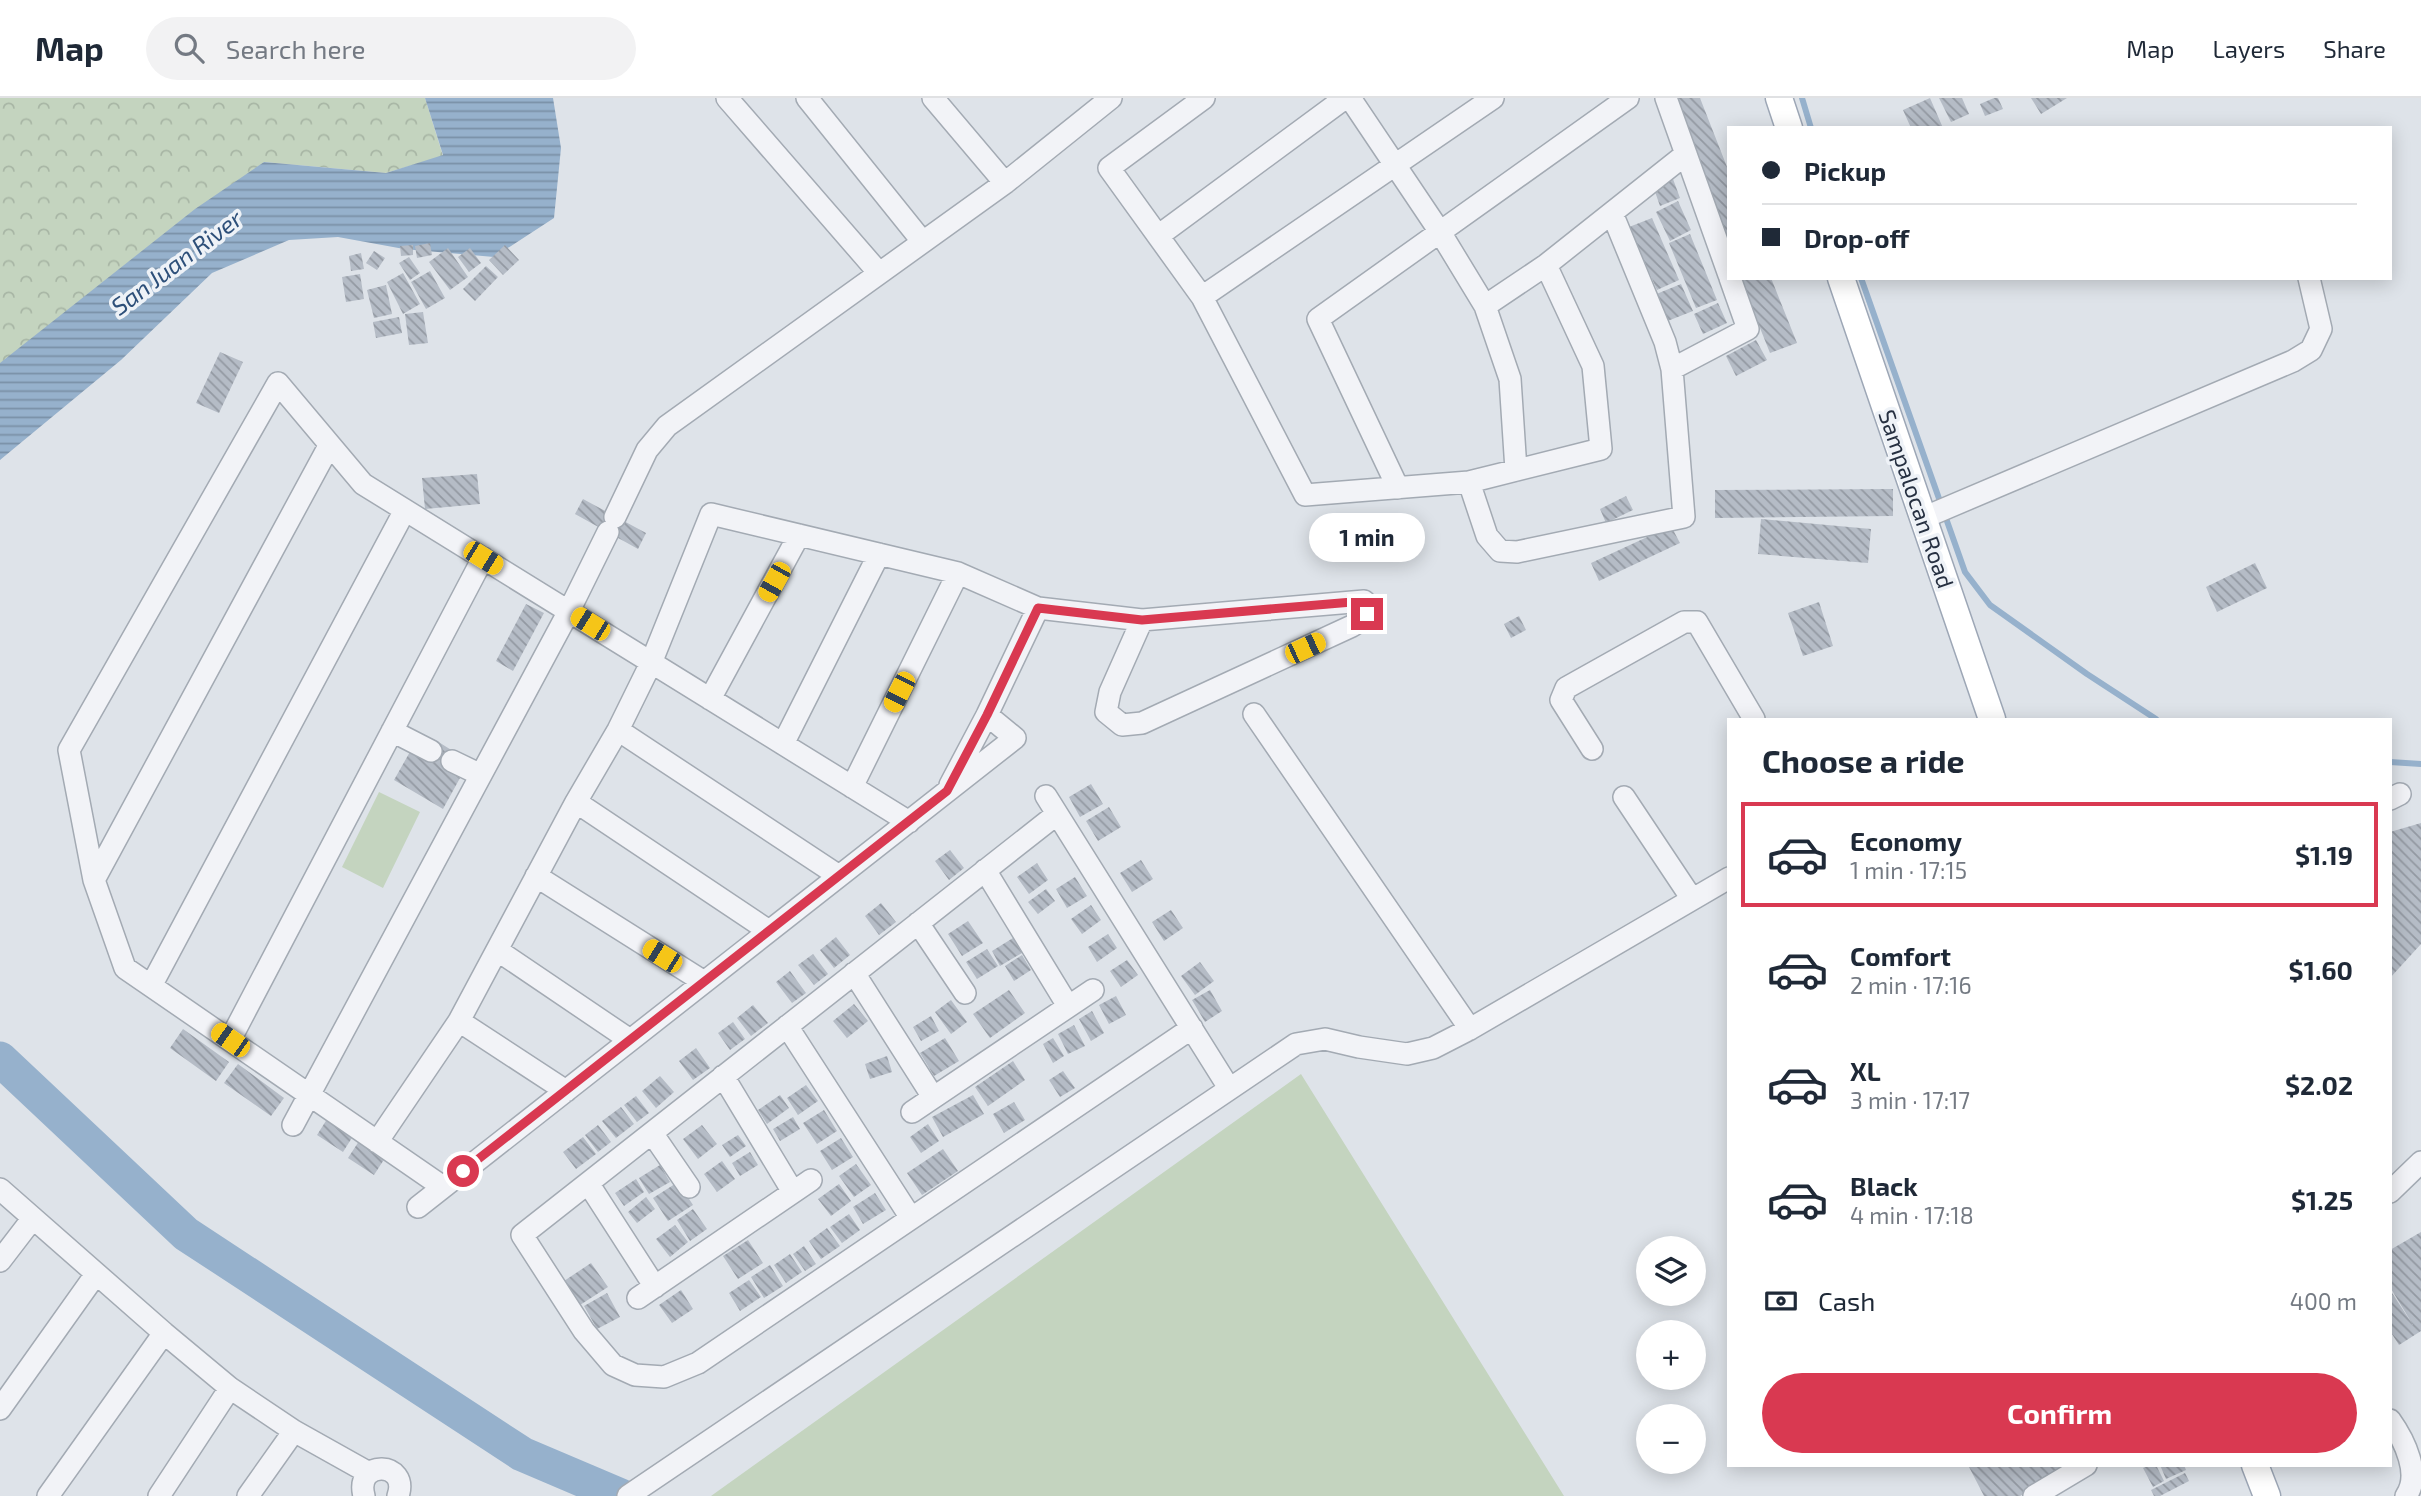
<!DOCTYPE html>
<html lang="en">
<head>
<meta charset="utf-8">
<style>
	:root { --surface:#fff; --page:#f2f2f3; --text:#1f2937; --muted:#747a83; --line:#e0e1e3; --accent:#d93951 }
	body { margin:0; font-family:"Exo 2",sans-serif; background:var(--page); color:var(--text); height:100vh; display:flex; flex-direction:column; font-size:26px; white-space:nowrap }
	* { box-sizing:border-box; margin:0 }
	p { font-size:23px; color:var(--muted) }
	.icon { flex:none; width:38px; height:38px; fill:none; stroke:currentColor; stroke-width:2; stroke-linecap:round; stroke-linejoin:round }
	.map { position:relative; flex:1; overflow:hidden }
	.drawer { position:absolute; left:1727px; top:620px; width:665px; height:749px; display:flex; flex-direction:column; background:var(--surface); border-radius:0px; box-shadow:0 4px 18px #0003 }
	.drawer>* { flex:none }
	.hud { position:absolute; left:1727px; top:28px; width:665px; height:154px; border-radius:0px; box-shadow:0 4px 18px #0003; display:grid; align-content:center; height:154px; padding:0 35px; background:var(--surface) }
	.buttons { position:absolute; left:1636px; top:1138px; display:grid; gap:14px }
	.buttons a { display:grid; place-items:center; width:70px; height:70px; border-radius:50%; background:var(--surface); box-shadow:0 4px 18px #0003; font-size:35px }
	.end { position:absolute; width:32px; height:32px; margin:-16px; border:9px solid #d93951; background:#fff; box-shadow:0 0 0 4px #fff }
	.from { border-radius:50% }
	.bubble { position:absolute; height:49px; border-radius:24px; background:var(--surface); box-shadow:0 4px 18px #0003; font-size:23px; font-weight:700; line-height:49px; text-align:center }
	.car { position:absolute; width:21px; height:42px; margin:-21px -10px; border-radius:9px; box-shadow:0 0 5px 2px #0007; background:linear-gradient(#f5c518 24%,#345 0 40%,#f5c518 0 76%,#345 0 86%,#f5c518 0) }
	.hud b { display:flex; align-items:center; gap:24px; height:66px; font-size:26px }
	.hud b+b { border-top:2px solid var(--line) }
	.hud i { width:18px; height:18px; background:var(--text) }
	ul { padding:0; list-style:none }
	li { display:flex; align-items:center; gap:21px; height:105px; margin:0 14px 10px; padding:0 21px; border:4px solid transparent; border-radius:0px }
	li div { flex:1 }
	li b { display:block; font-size:26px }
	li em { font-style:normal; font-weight:700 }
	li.selected { border-color:var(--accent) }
	li>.icon { width:63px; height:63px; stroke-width:1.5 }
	h2 { padding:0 35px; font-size:32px; line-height:84px }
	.pay { display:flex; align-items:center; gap:18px; height:77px; padding:0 35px; font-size:26px }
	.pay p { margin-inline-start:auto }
	.cta { display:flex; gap:14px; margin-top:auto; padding:14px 35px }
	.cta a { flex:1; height:80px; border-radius:42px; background:var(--accent); color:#fff; font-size:28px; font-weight:700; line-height:80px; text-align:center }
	header { display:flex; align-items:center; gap:42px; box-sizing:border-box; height:98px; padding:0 35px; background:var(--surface); border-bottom:2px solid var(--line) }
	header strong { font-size:33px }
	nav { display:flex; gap:38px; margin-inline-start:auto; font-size:24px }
	.search { width:490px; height:63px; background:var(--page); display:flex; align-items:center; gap:18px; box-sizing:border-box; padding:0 24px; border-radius:38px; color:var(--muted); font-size:26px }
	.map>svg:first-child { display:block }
</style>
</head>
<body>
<header>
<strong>Map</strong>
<div class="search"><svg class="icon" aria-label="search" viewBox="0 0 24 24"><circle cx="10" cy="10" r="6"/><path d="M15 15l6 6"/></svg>Search here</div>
<nav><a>Map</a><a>Layers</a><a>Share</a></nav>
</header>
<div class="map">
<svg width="2421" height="1398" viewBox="0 0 2421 1398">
	<defs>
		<pattern id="forest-crowns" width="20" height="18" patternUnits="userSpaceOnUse" patternTransform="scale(1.75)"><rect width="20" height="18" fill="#c4d4bf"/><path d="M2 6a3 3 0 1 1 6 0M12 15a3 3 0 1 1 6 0" fill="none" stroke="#a8b6a5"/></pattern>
		<pattern id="water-rules" width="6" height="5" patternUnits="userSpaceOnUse" patternTransform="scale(1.75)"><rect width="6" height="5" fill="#96b1cc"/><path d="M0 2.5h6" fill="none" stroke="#7a90a7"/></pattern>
		<pattern id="building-back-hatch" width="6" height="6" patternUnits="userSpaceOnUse" patternTransform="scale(1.75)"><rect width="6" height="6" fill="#b5bcc6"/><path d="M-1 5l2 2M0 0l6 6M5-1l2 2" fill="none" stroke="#9399a2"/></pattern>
	</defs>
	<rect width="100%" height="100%" fill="#dee3e9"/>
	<path fill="#c4d4bf" d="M 379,694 L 420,714 L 383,790 L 342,769 Z
		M 1301,976 L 1564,1398 L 711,1398 Z"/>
	<path fill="url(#forest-crowns)" d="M 0,0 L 425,0 L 443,58 L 386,75 L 264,64 L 0,266 Z"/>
	<path fill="url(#water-rules)" d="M 425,0 L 553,0 L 561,50 L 554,120 L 494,159 L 404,151 L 338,139 L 289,142 L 212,175 L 121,262 L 0,362 L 0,265 L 195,111 L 264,64 L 386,75 L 443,57 Z"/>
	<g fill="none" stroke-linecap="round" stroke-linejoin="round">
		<path stroke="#96b1cc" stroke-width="6" d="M 1802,0 L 1811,30
			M 1861,180 L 1965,474 L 1990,507 L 2087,576 L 2156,621
			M 2390,664 L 2421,666"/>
		<path stroke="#96b1cc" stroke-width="35" d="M 0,961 L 186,1136 L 522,1356 L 621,1398"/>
	</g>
	<path fill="url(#building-back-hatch)" d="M 1669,0 L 1700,0 L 1729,74 L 1729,151 Z
		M 1930,0 L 1943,30 L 1911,30 L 1903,12 Z
		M 1939,0 L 1962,0 L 1969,16 L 1951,24 Z
		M 1994,0 L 1998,0 L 2003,11 L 1985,18 L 1980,6 Z
		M 2031,0 L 2067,0 L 2041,16 Z
		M 1673,81 L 1680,100 L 1660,108 L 1653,88 Z
		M 1678,103 L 1691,132 L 1670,143 L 1656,114 Z
		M 1652,120 L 1679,182 L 1657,192 L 1629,129 Z
		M 1690,136 L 1717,202 L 1696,210 L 1669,145 Z
		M 430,145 L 432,157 L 417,160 L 415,148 Z
		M 413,147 L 413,157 L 401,158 L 400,148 Z
		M 505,147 L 519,162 L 503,177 L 489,162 Z
		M 448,150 L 468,179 L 450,192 L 429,164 Z
		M 470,150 L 481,165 L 469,174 L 458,159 Z
		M 374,153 L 385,160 L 377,172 L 366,165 Z
		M 361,155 L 364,171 L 351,173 L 349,158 Z
		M 409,159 L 420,175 L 410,182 L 399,165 Z
		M 486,168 L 498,179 L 475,203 L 463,191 Z
		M 430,173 L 445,200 L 426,211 L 411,184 Z
		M 403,175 L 420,206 L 403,216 L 387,184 Z
		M 360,176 L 364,201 L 346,204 L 342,179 Z
		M 1740,180 L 1771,180 L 1797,245 L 1770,255 Z
		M 1681,186 L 1693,213 L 1665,224 L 1654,197 Z
		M 386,187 L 392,216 L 374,220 L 367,192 Z
		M 1718,205 L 1727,225 L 1703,236 L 1694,216 Z
		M 423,214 L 428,245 L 409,247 L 405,216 Z
		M 399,219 L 402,235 L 376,240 L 373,224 Z
		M 1756,242 L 1767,262 L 1736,278 L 1726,258 Z
		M 220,254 L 243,264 L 219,315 L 196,305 Z
		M 477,376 L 480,406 L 425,411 L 422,380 Z
		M 1893,391 L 1893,418 L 1715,420 L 1715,392 Z
		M 1626,398 L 1633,412 L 1606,425 L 1600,411 Z
		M 583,401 L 646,435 L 638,451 L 575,416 Z
		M 1761,421 L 1871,431 L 1868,465 L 1758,456 Z
		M 1671,428 L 1680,445 L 1599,483 L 1591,465 Z
		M 2255,465 L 2267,490 L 2217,514 L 2206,489 Z
		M 1819,504 L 1833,548 L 1803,558 L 1788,515 Z
		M 526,506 L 544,515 L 513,573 L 496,563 Z
		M 1519,518 L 1526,532 L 1511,540 L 1504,526 Z
		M 437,643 L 456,655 L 446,672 L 460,680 L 443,711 L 394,682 L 411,652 L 426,661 Z
		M 1091,686 L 1103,706 L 1080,719 L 1069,699 Z
		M 1109,709 L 1121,729 L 1098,743 L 1086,723 Z
		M 2421,725 L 2421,846 L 2390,880 L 2390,734 Z
		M 950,752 L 964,770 L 949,782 L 935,763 Z
		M 1141,762 L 1153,781 L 1132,794 L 1120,775 Z
		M 1037,765 L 1048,782 L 1029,796 L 1017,779 Z
		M 1075,779 L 1087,798 L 1067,810 L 1056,791 Z
		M 1046,791 L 1055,803 L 1038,816 L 1028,804 Z
		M 881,805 L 896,824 L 879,837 L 865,818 Z
		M 1091,807 L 1101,822 L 1082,836 L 1071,821 Z
		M 1171,812 L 1183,830 L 1164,843 L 1152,824 Z
		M 968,823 L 983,845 L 962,858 L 948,836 Z
		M 1108,836 L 1117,850 L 1097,864 L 1088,849 Z
		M 836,839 L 850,857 L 834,870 L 820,852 Z
		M 1013,840 L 1022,855 L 1000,868 L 992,853 Z
		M 987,851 L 998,868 L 977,881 L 966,864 Z
		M 813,856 L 828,876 L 814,887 L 798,867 Z
		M 1022,857 L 1031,872 L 1014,883 L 1005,868 Z
		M 1127,862 L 1138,877 L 1121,889 L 1110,873 Z
		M 1200,864 L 1214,883 L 1195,897 L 1181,878 Z
		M 790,873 L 806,895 L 792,905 L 776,884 Z
		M 1009,892 L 1025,915 L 990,940 L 973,916 Z
		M 1210,892 L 1222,913 L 1205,924 L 1192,902 Z
		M 1116,898 L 1126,917 L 1109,926 L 1099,907 Z
		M 951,902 L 967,924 L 951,936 L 935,914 Z
		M 854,906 L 868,923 L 847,940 L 833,923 Z
		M 753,907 L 768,925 L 751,938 L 737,920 Z
		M 1092,913 L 1104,935 L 1091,943 L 1079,921 Z
		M 931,918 L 939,933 L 921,943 L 913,929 Z
		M 733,924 L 745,941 L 730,952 L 718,935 Z
		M 1074,927 L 1085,948 L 1068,956 L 1058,936 Z
		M 183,931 L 229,964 L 216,983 L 170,950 Z
		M 945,940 L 959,963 L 934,978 L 920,955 Z
		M 1053,940 L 1064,958 L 1053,965 L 1043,946 Z
		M 696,950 L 710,970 L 693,982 L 679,963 Z
		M 887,958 L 892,974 L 870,981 L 865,966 Z
		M 1013,963 L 1025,982 L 988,1008 L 975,989 Z
		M 238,966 L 284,1000 L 271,1018 L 224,985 Z
		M 1063,973 L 1075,990 L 1060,999 L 1049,982 Z
		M 660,978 L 674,994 L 656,1010 L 642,993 Z
		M 806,987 L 818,1003 L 798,1017 L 787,1000 Z
		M 780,997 L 789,1010 L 767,1026 L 758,1012 Z
		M 973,997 L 984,1016 L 943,1039 L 932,1019 Z
		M 636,998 L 649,1015 L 637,1024 L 624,1007 Z
		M 1014,1004 L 1025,1022 L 1004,1035 L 993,1016 Z
		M 621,1009 L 634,1026 L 616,1040 L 602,1023 Z
		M 824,1012 L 837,1033 L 817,1046 L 803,1025 Z
		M 329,1018 L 355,1035 L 343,1054 L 317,1037 Z
		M 793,1019 L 800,1031 L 780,1043 L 773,1031 Z
		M 928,1026 L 939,1043 L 921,1055 L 910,1039 Z
		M 598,1027 L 611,1044 L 598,1054 L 585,1037 Z
		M 702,1027 L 717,1046 L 698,1061 L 683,1041 Z
		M 738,1037 L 746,1048 L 730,1059 L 722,1047 Z
		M 583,1039 L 596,1056 L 576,1071 L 563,1054 Z
		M 361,1040 L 387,1057 L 374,1077 L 348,1060 Z
		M 841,1040 L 853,1059 L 832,1072 L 820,1053 Z
		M 943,1051 L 958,1073 L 922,1097 L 907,1075 Z
		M 750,1054 L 758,1067 L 740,1078 L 732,1065 Z
		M 722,1063 L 735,1081 L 717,1094 L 704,1076 Z
		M 856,1066 L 871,1087 L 854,1099 L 839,1078 Z
		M 660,1067 L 670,1084 L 649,1096 L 639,1080 Z
		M 636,1081 L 644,1094 L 624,1108 L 615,1095 Z
		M 678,1084 L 693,1107 L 668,1123 L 653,1100 Z
		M 839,1086 L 851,1103 L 831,1118 L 818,1101 Z
		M 875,1095 L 886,1112 L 863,1126 L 853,1109 Z
		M 646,1099 L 655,1111 L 637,1125 L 628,1114 Z
		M 693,1111 L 707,1131 L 690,1143 L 677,1122 Z
		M 849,1116 L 860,1132 L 842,1145 L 830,1129 Z
		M 675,1127 L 688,1144 L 670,1159 L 656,1141 Z
		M 827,1130 L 840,1148 L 821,1161 L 809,1143 Z
		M 2421,1134 L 2421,1233 L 2399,1247 L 2390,1233 L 2390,1192 L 2413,1227 L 2390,1189 L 2390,1152 Z
		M 748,1142 L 763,1165 L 738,1181 L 723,1158 Z
		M 804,1148 L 816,1166 L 805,1173 L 793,1156 Z
		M 790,1156 L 802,1174 L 786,1185 L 774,1167 Z
		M 591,1165 L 608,1189 L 580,1207 L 564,1183 Z
		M 770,1167 L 783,1188 L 764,1200 L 751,1179 Z
		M 749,1182 L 761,1199 L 740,1213 L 729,1195 Z
		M 681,1192 L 693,1211 L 672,1225 L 659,1207 Z
		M 607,1195 L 620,1219 L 597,1231 L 584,1208 Z
		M 1968,1367 L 2073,1367 L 2020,1398 L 1984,1398 Z
		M 2150,1367 L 2156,1367 L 2164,1383 L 2153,1389 L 2143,1370 Z
		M 2160,1367 L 2184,1367 L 2186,1372 L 2166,1381 Z
		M 2185,1375 L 2189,1383 L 2160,1398 L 2154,1398 L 2151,1392 Z"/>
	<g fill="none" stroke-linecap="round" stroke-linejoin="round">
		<defs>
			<path id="minor" d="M 727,0 L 879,175
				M 807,0 L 922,143
				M 933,0 L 1005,85
				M 1204,0 L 1109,70 L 1202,199 L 1305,397 L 1469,384 L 1601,351 L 1593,268 L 1546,167
				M 1350,0 L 1440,134 L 1485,208 L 1510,281 L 1516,372
				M 1666,0 L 1729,177
				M 1158,138 L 1345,0
				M 1202,199 L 1493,0
				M 1485,208 L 1546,167 L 1686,56
				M 1672,271 L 1748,231 L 1730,180
				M 1469,384 L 1487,438 L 1500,453 L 1517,454 L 1684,419 L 1672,271 L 1665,244 L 1612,115
				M 1398,390 L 1318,221 L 1628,0
				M 615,419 L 647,352 L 667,328 L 1005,85 L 1111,0
				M 1923,420 L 2293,263 L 2311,252 L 2321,231 L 2309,180
				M 710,601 L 799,437
				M 1254,616 L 1470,931
				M 618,632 L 839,778
				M 392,633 L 431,653
				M 783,646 L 879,456
				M 1592,651 L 1561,602 L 1566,590 L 1684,524 L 1697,524 L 1754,621
				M 452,663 L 481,677
				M 950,687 L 987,617 L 1038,510
				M 852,689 L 958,475
				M 1046,698 L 1229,990
				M 1624,699 L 1692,801
				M 2390,701 L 2400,696
				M 576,704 L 769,833
				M 1057,716 L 522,1137 L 584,1233 L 613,1267 L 635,1277 L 664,1279 L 698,1265 L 1192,930
				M 985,772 L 1068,908
				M 536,778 L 704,884
				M 94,782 L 329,348
				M 918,825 L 965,895
				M 497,852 L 630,942
				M 854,875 L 933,999
				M 151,888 L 405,412
				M 459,923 L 566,993
				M 787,928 L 911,1120
				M 230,942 L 483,460
				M 723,978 L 793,1094
				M 912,1014 L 1093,892
				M 293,1027 L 569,513 L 608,434
				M 652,1035 L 689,1089
				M 377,1044 L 459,923 L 576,704 L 618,632 L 651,565 L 711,416 L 958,475 L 1038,510 L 1142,522 L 1364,503 L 1368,507 C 1367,520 1362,522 1352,528 L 1142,625 L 1122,627 L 1106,614 L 1110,594 L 1142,522
				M 588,1085 L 655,1189
				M 443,1089 L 125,870 L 94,782 L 69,652 L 278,285 L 363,386 L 909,724
				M 0,1091 L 164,1235 L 230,1290 L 294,1333 L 369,1375
				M 2390,1094 L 2421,1064
				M 418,1109 L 1015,640 L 987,617
				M 0,1163 L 33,1120
				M 638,1200 L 811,1082
				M 0,1311 L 96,1176
				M 2390,1322 C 2405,1343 2421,1377 2406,1398
				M 48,1398 L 164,1235
				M 159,1398 L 230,1290
				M 248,1398 L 294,1333
				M 364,1398 C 354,1361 410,1363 398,1398
				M 628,1398 L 1296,946 L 1325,941 L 1359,949 L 1407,956 L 1433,950 L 1470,931 L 1729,780
				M 2034,1398 L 2086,1367"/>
			<path id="major" d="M 1779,0 L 1789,30
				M 1841,180 L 1992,621
				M 2255,1367 L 2267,1398"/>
		</defs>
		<use href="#minor" stroke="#a3aab3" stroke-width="24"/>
		<use href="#major" stroke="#9da7b6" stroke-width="29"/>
		<use href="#minor" stroke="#f2f3f7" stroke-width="21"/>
		<use href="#major" stroke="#fff" stroke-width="26"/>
	</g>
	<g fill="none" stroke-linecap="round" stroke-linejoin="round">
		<path stroke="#d93951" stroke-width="9" d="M 463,1073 L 947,693 L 987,617 L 1038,510 L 1142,522 L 1364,503 L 1368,507 L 1367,516"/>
	</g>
	<g text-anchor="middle" stroke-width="7" stroke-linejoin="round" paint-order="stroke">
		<g font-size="23" fill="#263041" stroke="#eef2f7">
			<text transform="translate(1916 401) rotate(71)" y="8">Sampalocan Road</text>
		</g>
		<g font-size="24" font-style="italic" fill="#2d4f79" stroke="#eef2f7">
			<text transform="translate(177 165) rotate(-37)" y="8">San Juan River</text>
		</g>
	</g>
</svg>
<div class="buttons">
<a><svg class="icon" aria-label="layers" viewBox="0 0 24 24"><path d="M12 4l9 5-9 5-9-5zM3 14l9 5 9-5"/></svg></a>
<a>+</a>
<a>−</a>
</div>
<i class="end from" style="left:463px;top:1073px"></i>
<i class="end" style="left:1367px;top:516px"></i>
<div class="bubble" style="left:1309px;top:415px;width:116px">1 min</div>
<i class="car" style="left:483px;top:460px;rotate:122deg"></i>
<i class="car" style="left:774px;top:484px;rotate:209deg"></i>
<i class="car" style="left:590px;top:526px;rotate:302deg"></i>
<i class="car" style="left:1305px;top:550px;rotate:65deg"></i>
<i class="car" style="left:899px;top:594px;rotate:207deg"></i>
<i class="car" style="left:662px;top:858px;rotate:302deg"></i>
<i class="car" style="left:230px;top:942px;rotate:305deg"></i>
<div class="hud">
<b><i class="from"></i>Pickup</b>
<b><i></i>Drop-off</b>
</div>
<section class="drawer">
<h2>Choose a ride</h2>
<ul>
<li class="selected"><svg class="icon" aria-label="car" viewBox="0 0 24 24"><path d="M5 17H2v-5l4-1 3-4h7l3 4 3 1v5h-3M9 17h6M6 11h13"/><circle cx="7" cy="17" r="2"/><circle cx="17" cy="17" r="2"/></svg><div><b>Economy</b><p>1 min · 17:15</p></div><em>$1.19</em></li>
<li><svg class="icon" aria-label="car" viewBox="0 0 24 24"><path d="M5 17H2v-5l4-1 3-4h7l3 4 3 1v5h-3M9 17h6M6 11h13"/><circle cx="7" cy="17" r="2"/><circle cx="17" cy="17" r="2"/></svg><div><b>Comfort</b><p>2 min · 17:16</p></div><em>$1.60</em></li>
<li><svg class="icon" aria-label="car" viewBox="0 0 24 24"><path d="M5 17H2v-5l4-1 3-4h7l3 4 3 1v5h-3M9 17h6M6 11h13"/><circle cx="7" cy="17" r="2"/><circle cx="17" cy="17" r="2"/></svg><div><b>XL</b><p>3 min · 17:17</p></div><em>$2.02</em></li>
<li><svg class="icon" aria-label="car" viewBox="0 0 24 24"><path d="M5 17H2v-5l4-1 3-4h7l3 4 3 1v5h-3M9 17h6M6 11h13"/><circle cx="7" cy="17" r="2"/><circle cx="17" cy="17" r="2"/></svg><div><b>Black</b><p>4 min · 17:18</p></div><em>$1.25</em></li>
</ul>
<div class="pay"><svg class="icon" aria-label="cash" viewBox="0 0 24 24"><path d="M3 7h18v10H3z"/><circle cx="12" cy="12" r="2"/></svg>Cash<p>400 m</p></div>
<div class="cta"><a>Confirm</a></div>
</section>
</div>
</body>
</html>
